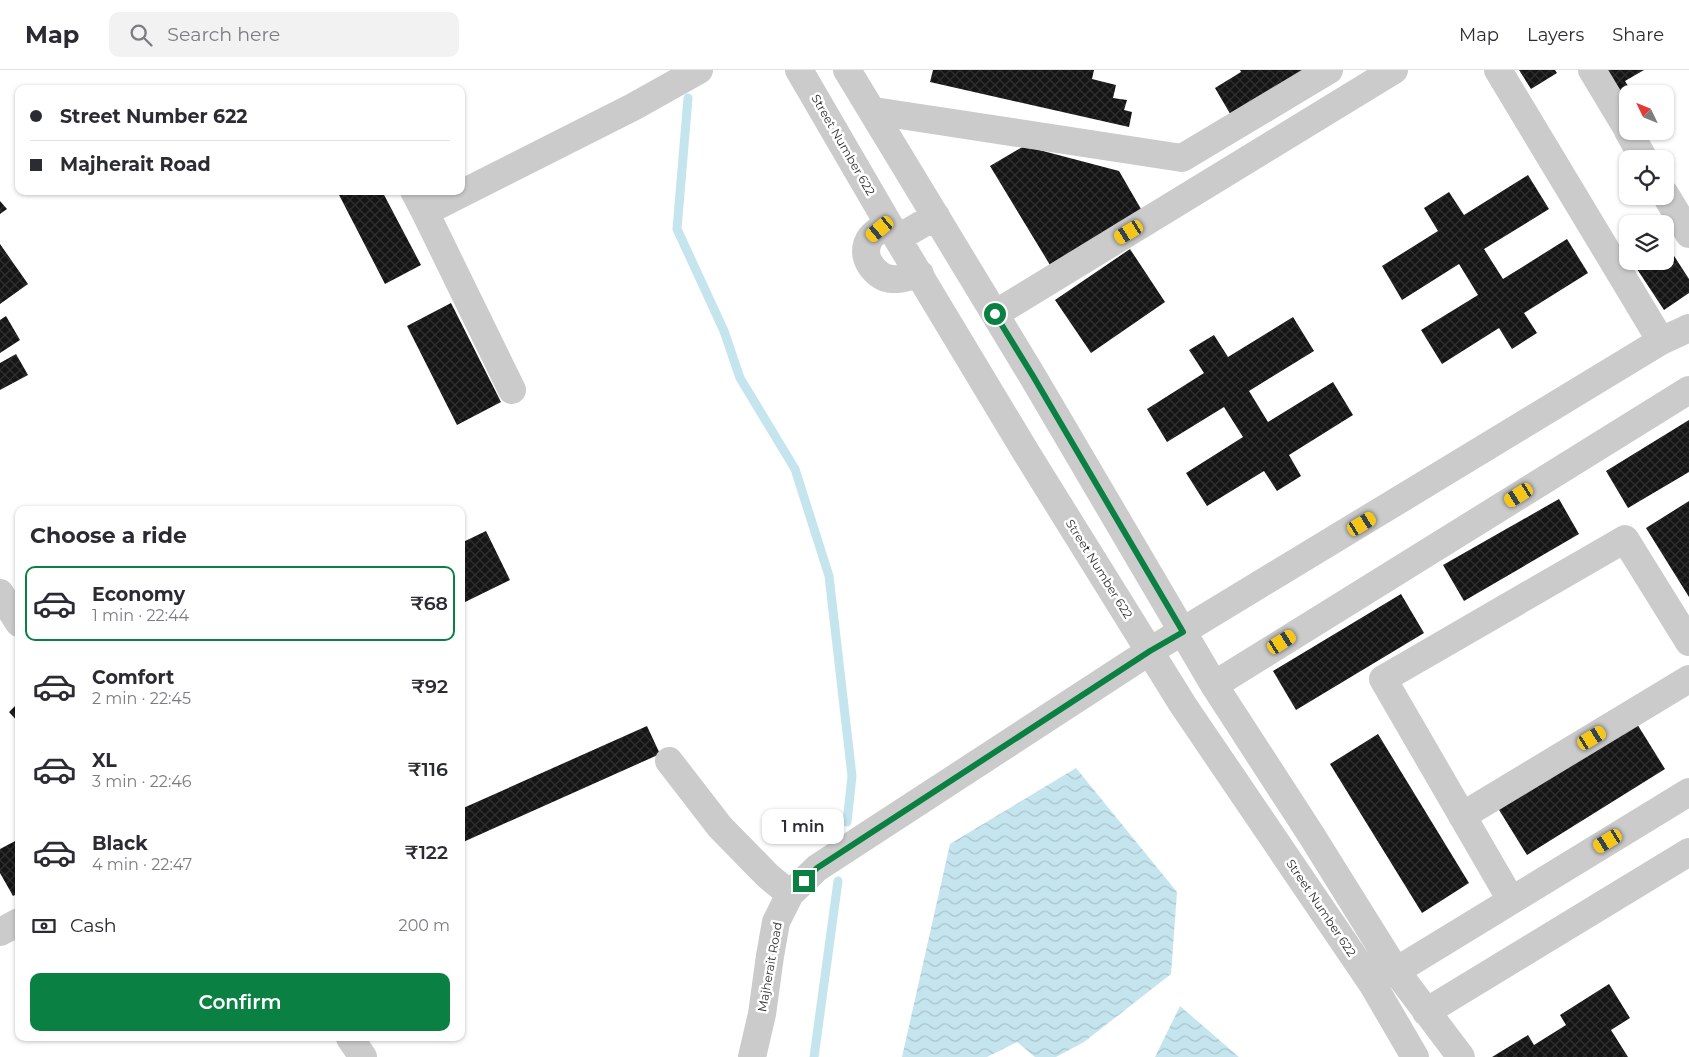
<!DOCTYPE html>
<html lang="en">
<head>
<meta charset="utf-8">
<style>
	:root { --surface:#fff; --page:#f2f2f3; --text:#2b2b33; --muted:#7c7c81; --line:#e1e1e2; --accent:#0b8043 }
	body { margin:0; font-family:Montserrat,sans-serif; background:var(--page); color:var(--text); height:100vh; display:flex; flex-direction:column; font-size:19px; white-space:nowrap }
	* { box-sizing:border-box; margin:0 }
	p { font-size:16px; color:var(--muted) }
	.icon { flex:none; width:28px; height:28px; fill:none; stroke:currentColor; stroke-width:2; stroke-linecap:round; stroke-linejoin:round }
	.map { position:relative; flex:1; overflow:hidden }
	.sheet { position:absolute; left:15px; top:436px; width:450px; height:535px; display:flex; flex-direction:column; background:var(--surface); border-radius:10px; box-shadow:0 1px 4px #0004 }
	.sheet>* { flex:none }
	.guide { position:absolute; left:15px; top:15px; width:450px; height:110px; border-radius:10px; box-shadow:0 1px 4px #0004; display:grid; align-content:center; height:110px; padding:0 15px; background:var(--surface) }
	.needle { width:32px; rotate:313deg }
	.tools { position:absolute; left:1619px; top:15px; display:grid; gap:10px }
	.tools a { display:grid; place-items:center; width:55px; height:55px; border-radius:10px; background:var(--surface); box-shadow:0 1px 4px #0004; font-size:25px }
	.end { position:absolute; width:22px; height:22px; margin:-11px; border:6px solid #0b8043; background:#fff; box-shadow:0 0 0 2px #fff }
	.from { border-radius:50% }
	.bubble { position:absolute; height:35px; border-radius:10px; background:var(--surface); box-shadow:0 1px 4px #0004; font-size:16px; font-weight:600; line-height:35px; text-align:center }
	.car { position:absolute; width:15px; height:30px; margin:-15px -8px; border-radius:6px; box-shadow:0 0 4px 1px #0007; background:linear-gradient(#f5c518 24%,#345 0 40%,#f5c518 0 76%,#345 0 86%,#f5c518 0) }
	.guide b { display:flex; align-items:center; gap:18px; height:48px; font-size:19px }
	.guide b+b { border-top:1px solid var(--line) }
	.guide i { width:12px; height:12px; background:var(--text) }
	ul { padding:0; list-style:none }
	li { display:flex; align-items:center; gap:15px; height:75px; margin:0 10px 8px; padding:0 5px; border:2px solid transparent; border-radius:10px }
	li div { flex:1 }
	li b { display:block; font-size:19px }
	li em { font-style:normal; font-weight:600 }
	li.active { border-color:var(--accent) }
	li>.icon { width:45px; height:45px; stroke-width:1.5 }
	h2 { padding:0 15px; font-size:22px; line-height:60px }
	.pay { display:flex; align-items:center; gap:12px; height:55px; padding:0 15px; font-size:19px }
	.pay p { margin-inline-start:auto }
	.cta { display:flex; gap:10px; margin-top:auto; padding:10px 15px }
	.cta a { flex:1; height:58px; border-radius:10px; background:var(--accent); color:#fff; font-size:20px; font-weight:600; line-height:58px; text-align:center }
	header { display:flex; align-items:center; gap:30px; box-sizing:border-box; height:70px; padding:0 25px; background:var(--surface); border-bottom:1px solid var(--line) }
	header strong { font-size:24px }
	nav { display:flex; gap:28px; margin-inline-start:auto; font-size:18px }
	.search { width:350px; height:45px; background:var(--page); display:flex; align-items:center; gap:12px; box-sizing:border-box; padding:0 18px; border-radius:10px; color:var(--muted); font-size:19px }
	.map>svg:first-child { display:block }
</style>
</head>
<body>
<header>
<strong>Map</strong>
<div class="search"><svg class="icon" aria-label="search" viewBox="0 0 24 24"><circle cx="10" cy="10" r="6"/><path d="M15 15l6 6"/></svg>Search here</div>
<nav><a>Map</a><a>Layers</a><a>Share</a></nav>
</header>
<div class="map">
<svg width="1689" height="987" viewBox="0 0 1689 987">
	<defs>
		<pattern id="water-waves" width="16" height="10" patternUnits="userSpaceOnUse" patternTransform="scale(1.25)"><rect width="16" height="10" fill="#c4e4ee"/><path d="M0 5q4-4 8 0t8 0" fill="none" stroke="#a9c4cc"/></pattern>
		<pattern id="building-cross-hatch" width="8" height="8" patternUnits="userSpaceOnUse" patternTransform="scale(1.25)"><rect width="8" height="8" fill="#151515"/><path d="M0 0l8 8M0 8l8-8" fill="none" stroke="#2f2f2f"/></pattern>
	</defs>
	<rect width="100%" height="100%" fill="#fff"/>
	<path fill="url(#water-waves)" d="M 1076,698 L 1177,822 L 1171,904 L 1084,972 L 1056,987 L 1035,987 L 1017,972 L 987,987 L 902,987 L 950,774 Z
		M 1180,936 L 1239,987 L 1155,987 Z"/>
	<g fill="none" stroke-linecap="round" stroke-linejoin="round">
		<path stroke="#c4e4ee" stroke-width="9" d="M 688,28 L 677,159 L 724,261 L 740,308 L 795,399 L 829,506 L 852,706 L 847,752
			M 814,987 L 838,811"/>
	</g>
	<path fill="url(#building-cross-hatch)" d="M 933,0 L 1094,0 L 1092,9 L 1116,15 L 1113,28 L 1127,30 L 1124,40 L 1132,42 L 1129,57 L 930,12 Z
		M 1240,0 L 1309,0 L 1232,47 L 1215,18 L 1241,2 Z
		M 1519,0 L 1555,0 L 1557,3 L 1531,19 Z
		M 1599,0 L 1644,0 L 1625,11 L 1633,24 L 1628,24 L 1628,29 L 1620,34 Z
		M 1024,76 L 1119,101 L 1141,139 L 1050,195 L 990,96 Z
		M 1528,105 L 1549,139 L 1484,179 L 1503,209 L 1567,169 L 1588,203 L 1524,243 L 1537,263 L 1512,279 L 1499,258 L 1442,294 L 1421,260 L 1478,225 L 1459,194 L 1402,230 L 1382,196 L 1438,161 L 1424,138 L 1449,122 L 1464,145 Z
		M 337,121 L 382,121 L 421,195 L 385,214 Z
		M 0,131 L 7,139 L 0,144 Z
		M 1665,172 L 1689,209 L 1689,223 L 1664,240 L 1633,193 L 1636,191 L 1665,191 Z
		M 0,174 L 28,214 L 0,234 Z
		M 1130,179 L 1165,232 L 1091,283 L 1055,230 Z
		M 451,233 L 501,332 L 457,355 L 407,256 Z
		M 6,246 L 20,270 L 0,283 L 0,250 Z
		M 1293,247 L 1314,281 L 1249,321 L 1268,352 L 1333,312 L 1353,345 L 1289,385 L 1301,406 L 1277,421 L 1264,401 L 1207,436 L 1186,403 L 1243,367 L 1224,337 L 1167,372 L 1147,339 L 1204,303 L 1189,280 L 1214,265 L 1228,287 Z
		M 16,284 L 28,305 L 0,320 L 0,293 Z
		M 1689,350 L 1689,402 L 1628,438 L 1606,401 Z
		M 1559,429 L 1579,464 L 1464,531 L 1443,495 Z
		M 1689,431 L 1689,527 L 1646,458 Z
		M 486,461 L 510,510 L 461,534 L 461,473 Z
		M 1401,524 L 1424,563 L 1296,640 L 1273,601 Z
		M 19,632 L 19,653 L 9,642 Z
		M 1634,649 L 1665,699 L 1527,785 L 1496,735 Z
		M 647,656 L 660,684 L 461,773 L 461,739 Z
		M 1378,664 L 1469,813 L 1422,843 L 1330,694 Z
		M 19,769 L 19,823 L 13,826 L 0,803 L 0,779 Z
		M 1609,914 L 1630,948 L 1611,960 L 1628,987 L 1492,987 L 1528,965 L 1534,975 L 1566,955 L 1560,945 Z"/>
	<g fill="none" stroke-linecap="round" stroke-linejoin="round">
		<path stroke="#cbcbcb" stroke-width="28" d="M 799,0 L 888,153 L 1027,384 L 1183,635 L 1373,915 L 1415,987
			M 847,0 L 1033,307 L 1214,615 L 1310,763 L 1396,901 L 1461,987
			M 1498,0 L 1661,271
			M 1592,0 L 1628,60
			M 874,41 L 1182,88 L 1329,0
			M 1628,61 L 1644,89
			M 414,121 L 425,142
			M 1665,124 L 1689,164
			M 888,153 C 881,159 869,165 867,175 C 862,191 878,208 892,209 C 901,210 911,206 920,204
			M 898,168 L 936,146
			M 995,244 L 1394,0
			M 512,320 L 425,142 L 633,37 L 699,0
			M 0,523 L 19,553
			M 1214,615 L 1689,320
			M 669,691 L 720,757 L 768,806 L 790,824
			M 1462,746 L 1689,609
			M 1511,830 L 1383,609 L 1625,469 L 1689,572
			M 0,862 L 19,852
			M 1396,901 L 1689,722
			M 1426,942 L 1689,782
			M 350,968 L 363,987
			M 752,987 L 762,944 L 770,886 L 776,852 L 790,824 L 817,798 L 1150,581 L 1661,271 L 1689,258"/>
	</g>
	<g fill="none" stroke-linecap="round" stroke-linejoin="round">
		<path stroke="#0b8043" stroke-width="6" d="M 804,811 L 817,798 L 1150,581 L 1183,562 L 1033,306 L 995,244"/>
	</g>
	<g text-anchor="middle" stroke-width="5" stroke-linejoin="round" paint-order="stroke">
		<g font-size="12" fill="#2e2e2e" stroke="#fff">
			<text transform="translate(843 75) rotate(60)" y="4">Street Number 622</text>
			<text transform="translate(1099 499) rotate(58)" y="4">Street Number 622</text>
			<text transform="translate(1321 838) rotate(56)" y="4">Street Number 622</text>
			<text transform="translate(770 897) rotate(-80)" y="4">Majherait Road</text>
		</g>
	</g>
</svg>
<div class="tools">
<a><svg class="needle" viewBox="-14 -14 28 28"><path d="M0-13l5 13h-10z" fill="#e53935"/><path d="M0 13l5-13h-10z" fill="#7c7c81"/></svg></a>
<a><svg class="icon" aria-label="locate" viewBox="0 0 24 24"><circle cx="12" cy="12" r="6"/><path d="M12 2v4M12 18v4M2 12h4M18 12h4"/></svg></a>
<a><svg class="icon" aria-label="layers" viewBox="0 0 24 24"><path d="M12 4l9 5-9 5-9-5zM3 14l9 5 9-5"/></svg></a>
</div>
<i class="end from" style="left:995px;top:244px"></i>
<i class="end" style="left:804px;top:811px"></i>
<div class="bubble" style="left:762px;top:739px;width:82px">1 min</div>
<i class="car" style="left:880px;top:159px;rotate:230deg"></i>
<i class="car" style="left:1129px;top:162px;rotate:239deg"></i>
<i class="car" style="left:1519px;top:425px;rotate:238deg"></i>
<i class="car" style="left:1362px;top:454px;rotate:59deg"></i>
<i class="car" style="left:1282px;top:572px;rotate:58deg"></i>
<i class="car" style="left:1592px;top:668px;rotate:59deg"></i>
<i class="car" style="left:1608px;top:771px;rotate:239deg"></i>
<div class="guide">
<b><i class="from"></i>Street Number 622</b>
<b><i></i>Majherait Road</b>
</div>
<section class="sheet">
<h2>Choose a ride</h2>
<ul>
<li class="active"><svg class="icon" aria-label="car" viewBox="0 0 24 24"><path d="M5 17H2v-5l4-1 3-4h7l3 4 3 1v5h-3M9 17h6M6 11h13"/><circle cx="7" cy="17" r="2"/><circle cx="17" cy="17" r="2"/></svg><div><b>Economy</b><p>1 min · 22:44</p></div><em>₹68</em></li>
<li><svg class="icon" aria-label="car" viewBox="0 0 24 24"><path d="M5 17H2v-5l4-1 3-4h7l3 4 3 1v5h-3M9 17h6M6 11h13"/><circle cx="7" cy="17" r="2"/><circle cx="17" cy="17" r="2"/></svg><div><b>Comfort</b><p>2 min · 22:45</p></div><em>₹92</em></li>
<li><svg class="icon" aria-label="car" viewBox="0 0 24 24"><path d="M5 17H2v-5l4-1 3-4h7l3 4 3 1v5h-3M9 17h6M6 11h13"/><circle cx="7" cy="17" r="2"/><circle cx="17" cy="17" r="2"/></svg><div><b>XL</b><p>3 min · 22:46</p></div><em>₹116</em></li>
<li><svg class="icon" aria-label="car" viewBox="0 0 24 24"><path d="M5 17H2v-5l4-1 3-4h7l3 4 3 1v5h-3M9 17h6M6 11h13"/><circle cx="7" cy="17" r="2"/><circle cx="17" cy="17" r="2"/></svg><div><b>Black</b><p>4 min · 22:47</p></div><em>₹122</em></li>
</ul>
<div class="pay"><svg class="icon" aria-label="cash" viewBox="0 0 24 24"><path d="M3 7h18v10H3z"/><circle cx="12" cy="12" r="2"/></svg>Cash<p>200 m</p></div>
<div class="cta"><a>Confirm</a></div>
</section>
</div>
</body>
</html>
